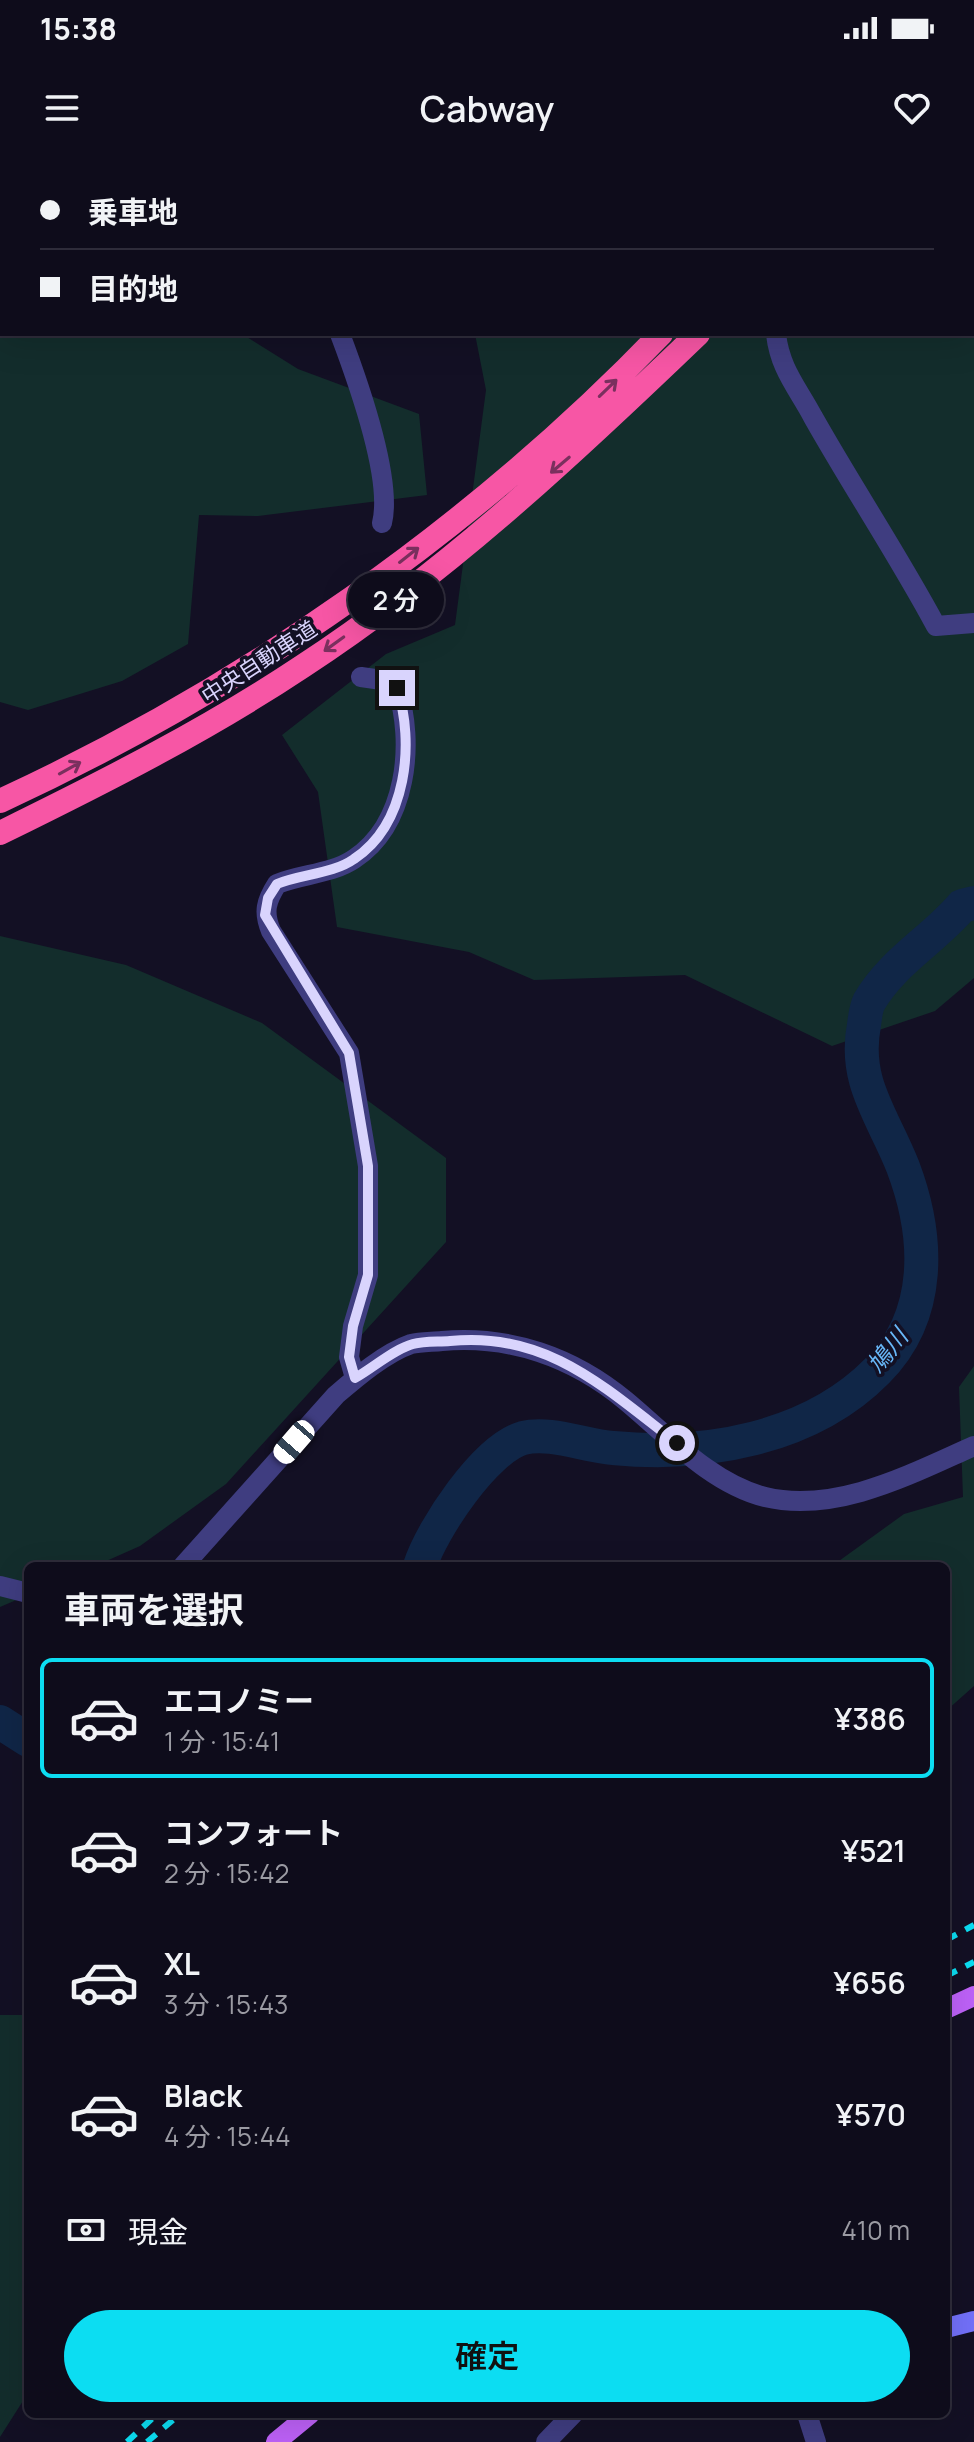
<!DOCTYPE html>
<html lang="ja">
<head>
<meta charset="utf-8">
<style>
	:root { --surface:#0e0c1b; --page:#1c1a28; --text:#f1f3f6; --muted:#9b9ba3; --line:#2e2c3a; --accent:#0cddf2 }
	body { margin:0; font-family:Manrope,"Noto Sans JP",sans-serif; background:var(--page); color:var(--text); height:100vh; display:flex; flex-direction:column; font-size:30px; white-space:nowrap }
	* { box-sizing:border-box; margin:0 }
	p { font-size:26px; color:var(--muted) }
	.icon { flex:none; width:44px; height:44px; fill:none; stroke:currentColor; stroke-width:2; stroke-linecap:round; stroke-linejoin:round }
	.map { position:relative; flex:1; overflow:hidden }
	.details { position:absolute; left:24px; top:1402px; width:926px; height:856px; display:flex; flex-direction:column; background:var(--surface); border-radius:12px; box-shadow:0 8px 32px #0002,0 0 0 2px var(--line) }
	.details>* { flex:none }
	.guide { position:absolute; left:0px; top:0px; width:974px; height:176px; box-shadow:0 8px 32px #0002,0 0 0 2px var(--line); display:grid; align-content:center; height:176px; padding:0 40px; background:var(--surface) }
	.end { position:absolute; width:36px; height:36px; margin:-18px; border:10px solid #d9d4fd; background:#111; box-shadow:0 0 0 4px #111 }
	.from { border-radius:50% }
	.bubble { position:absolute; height:56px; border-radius:28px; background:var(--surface); box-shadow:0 8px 32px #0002,0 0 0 2px var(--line); font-size:26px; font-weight:600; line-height:56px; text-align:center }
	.car { position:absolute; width:24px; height:48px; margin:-24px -12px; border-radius:10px; box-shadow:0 0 6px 2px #0007; background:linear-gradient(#fff 24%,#345 0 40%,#fff 0 76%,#345 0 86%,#fff 0) }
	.guide b { display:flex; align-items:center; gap:28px; height:76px; font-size:30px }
	.guide b+b { border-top:2px solid var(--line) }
	.guide i { width:20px; height:20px; background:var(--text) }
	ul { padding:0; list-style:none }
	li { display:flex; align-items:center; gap:24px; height:120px; margin:0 16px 12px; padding:0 24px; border:4px solid transparent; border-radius:12px }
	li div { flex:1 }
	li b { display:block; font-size:30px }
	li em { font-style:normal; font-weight:600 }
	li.selected { border-color:var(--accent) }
	li>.icon { width:72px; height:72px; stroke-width:1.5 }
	h2 { padding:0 40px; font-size:36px; line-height:96px }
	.pay { display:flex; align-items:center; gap:20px; height:88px; padding:0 40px; font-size:30px }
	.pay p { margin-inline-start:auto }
	.primary-button { display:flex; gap:16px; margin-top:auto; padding:16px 40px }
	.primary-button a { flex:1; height:92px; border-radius:48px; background:var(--accent); color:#111; font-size:32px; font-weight:600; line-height:92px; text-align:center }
	.status { display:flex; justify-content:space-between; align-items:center; height:56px; padding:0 40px; background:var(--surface); direction:ltr }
	.status svg { height:22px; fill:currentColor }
	header { display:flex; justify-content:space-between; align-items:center; height:104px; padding:0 40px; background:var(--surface); font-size:36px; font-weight:600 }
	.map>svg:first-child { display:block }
</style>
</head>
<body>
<div class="status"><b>15:38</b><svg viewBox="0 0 49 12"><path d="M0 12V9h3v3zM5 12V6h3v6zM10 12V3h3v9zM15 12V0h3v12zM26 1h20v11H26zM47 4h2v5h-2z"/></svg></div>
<header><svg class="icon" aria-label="menu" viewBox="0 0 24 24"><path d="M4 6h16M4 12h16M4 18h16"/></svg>Cabway<svg class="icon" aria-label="heart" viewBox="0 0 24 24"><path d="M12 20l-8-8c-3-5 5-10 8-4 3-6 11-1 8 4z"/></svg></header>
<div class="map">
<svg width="974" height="2282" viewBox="0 0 974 2282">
	<rect width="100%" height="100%" fill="#131024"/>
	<path fill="#132d2c" d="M 0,0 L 158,0 L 2,2 L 2,174 L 242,174 L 298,209 L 419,254 L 427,335 L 258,356 L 199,355 L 188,484 L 122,521 L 28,550 L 0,542 Z
		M 605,0 L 974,0 L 974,818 L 935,851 L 832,886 L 685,815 L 534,820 L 469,792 L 337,767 L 318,632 L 282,575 L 386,494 L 455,465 L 486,230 L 475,174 L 972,174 L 972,2 Z
		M 0,776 L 126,805 L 262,863 L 446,998 L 446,1082 L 226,1324 L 140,1386 L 95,1406 L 28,1406 L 28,1435 L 0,1447 Z
		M 974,1206 L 974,1526 L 946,1551 L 946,1406 L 832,1406 L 904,1354 L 963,1337 L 959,1227 Z
		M 0,1855 L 28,1855 L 28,2233 L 0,2277 Z"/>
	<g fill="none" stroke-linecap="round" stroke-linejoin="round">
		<path stroke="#102647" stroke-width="34" d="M 420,1406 C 432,1369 485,1289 523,1278 C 550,1271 585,1286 613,1288 C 704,1297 810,1279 877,1211 C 933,1155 929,1076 903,1007 C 883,956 853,922 864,865 C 865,857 866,848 869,842 C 892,802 933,780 962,746 L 974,743
			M 0,1562 L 28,1580"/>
		<path stroke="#3f3d80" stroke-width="20" d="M 217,0 L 218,2
			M 627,0 L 628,2
			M 340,174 C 357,219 393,318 382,363
			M 776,174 C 780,209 797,227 813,257 C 853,328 898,395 936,466 L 974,463
			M 355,1218 L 349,1197 L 353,1166 L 368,1115 L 368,1006 L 349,893 L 271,771 C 263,752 266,741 277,724 C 301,714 332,714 354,699 C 407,664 415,583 397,528 L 382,520 L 361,517
			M 183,1406 L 336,1235 C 357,1217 385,1193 411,1184 C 420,1182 432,1182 442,1181 C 510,1175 573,1197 626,1241 C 668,1276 712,1324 765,1337 C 836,1354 911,1314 974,1286
			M 0,1426 L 28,1433
			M 807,2254 L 816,2282
			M 546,2282 L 573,2254"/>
		<path stroke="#7270f8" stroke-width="20" d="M 946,2168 L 974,2161"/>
		<path stroke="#bd61f7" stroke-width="20" d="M 946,1849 L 974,1836
			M 276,2282 L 310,2254"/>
		<path stroke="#f756a5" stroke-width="24" d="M 813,2 L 814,0
			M 845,2 L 847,0
			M 0,641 C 245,528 474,368 661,174
			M 0,673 C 104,622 207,570 303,506 C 447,412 574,293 698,174"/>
		<path stroke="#0cddf2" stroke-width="6" stroke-dasharray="12 10" stroke-linecap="butt" d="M 946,1780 L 974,1765
			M 946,1816 L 974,1802
			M 127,2282 L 157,2254
			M 147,2282 L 180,2254"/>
	</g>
	<defs><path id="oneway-shaft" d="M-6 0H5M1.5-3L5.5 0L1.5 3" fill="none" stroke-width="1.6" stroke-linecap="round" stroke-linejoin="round" transform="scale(2)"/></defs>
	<g stroke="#7a305e">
		<use href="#oneway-shaft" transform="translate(608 228) rotate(-44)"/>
		<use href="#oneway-shaft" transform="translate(560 305) rotate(140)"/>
		<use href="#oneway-shaft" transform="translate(409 395) rotate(-38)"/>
		<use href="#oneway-shaft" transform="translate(334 484) rotate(144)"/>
		<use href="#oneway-shaft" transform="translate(70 608) rotate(-29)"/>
	</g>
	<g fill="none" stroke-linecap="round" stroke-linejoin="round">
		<path stroke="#d9d4fd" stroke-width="10" d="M 397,528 C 415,583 407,664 354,699 C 333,714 301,714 277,724 L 268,738 L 265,755 L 349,893 L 368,1006 L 368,1115 L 353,1166 L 349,1197 L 355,1218 C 373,1208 394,1189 413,1184 C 424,1181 438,1182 450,1181 C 547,1171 605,1228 677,1283"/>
	</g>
	<g text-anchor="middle" stroke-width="7" stroke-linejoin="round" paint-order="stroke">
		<g font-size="22" fill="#d9d4fd" stroke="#131024">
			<text transform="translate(259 502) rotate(-33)" y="8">中央自動車道</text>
		</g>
		<g font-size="24" font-style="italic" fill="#68b7f8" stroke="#131024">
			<text transform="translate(888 1191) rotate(-52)" y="8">鳩川</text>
		</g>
	</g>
</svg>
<i class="end from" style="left:677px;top:1283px"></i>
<i class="end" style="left:397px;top:528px"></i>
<div class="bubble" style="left:348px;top:412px;width:96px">2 分</div>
<i class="car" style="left:294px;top:1282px;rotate:221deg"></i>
<div class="guide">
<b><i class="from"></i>乗車地</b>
<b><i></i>目的地</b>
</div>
<section class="details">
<h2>車両を選択</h2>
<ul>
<li class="selected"><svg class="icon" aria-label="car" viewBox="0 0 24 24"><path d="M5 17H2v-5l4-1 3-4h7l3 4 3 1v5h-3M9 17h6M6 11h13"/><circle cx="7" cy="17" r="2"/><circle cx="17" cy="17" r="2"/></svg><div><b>エコノミー</b><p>1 分 · 15:41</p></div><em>¥386</em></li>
<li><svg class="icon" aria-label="car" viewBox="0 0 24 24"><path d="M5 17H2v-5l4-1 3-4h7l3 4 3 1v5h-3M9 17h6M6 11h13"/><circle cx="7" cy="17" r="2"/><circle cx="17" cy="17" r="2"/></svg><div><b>コンフォート</b><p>2 分 · 15:42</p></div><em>¥521</em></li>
<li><svg class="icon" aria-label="car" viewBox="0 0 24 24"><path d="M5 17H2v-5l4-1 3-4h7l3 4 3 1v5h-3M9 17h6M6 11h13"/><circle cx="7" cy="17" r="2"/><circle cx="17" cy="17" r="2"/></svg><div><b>XL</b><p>3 分 · 15:43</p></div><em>¥656</em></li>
<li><svg class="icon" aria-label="car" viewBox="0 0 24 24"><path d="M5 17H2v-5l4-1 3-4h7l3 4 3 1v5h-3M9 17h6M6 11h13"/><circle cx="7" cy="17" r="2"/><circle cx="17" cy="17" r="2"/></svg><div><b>Black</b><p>4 分 · 15:44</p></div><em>¥570</em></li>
</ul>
<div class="pay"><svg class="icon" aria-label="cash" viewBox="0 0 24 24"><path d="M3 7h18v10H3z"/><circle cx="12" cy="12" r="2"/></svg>現金<p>410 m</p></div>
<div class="primary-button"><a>確定</a></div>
</section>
</div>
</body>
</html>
